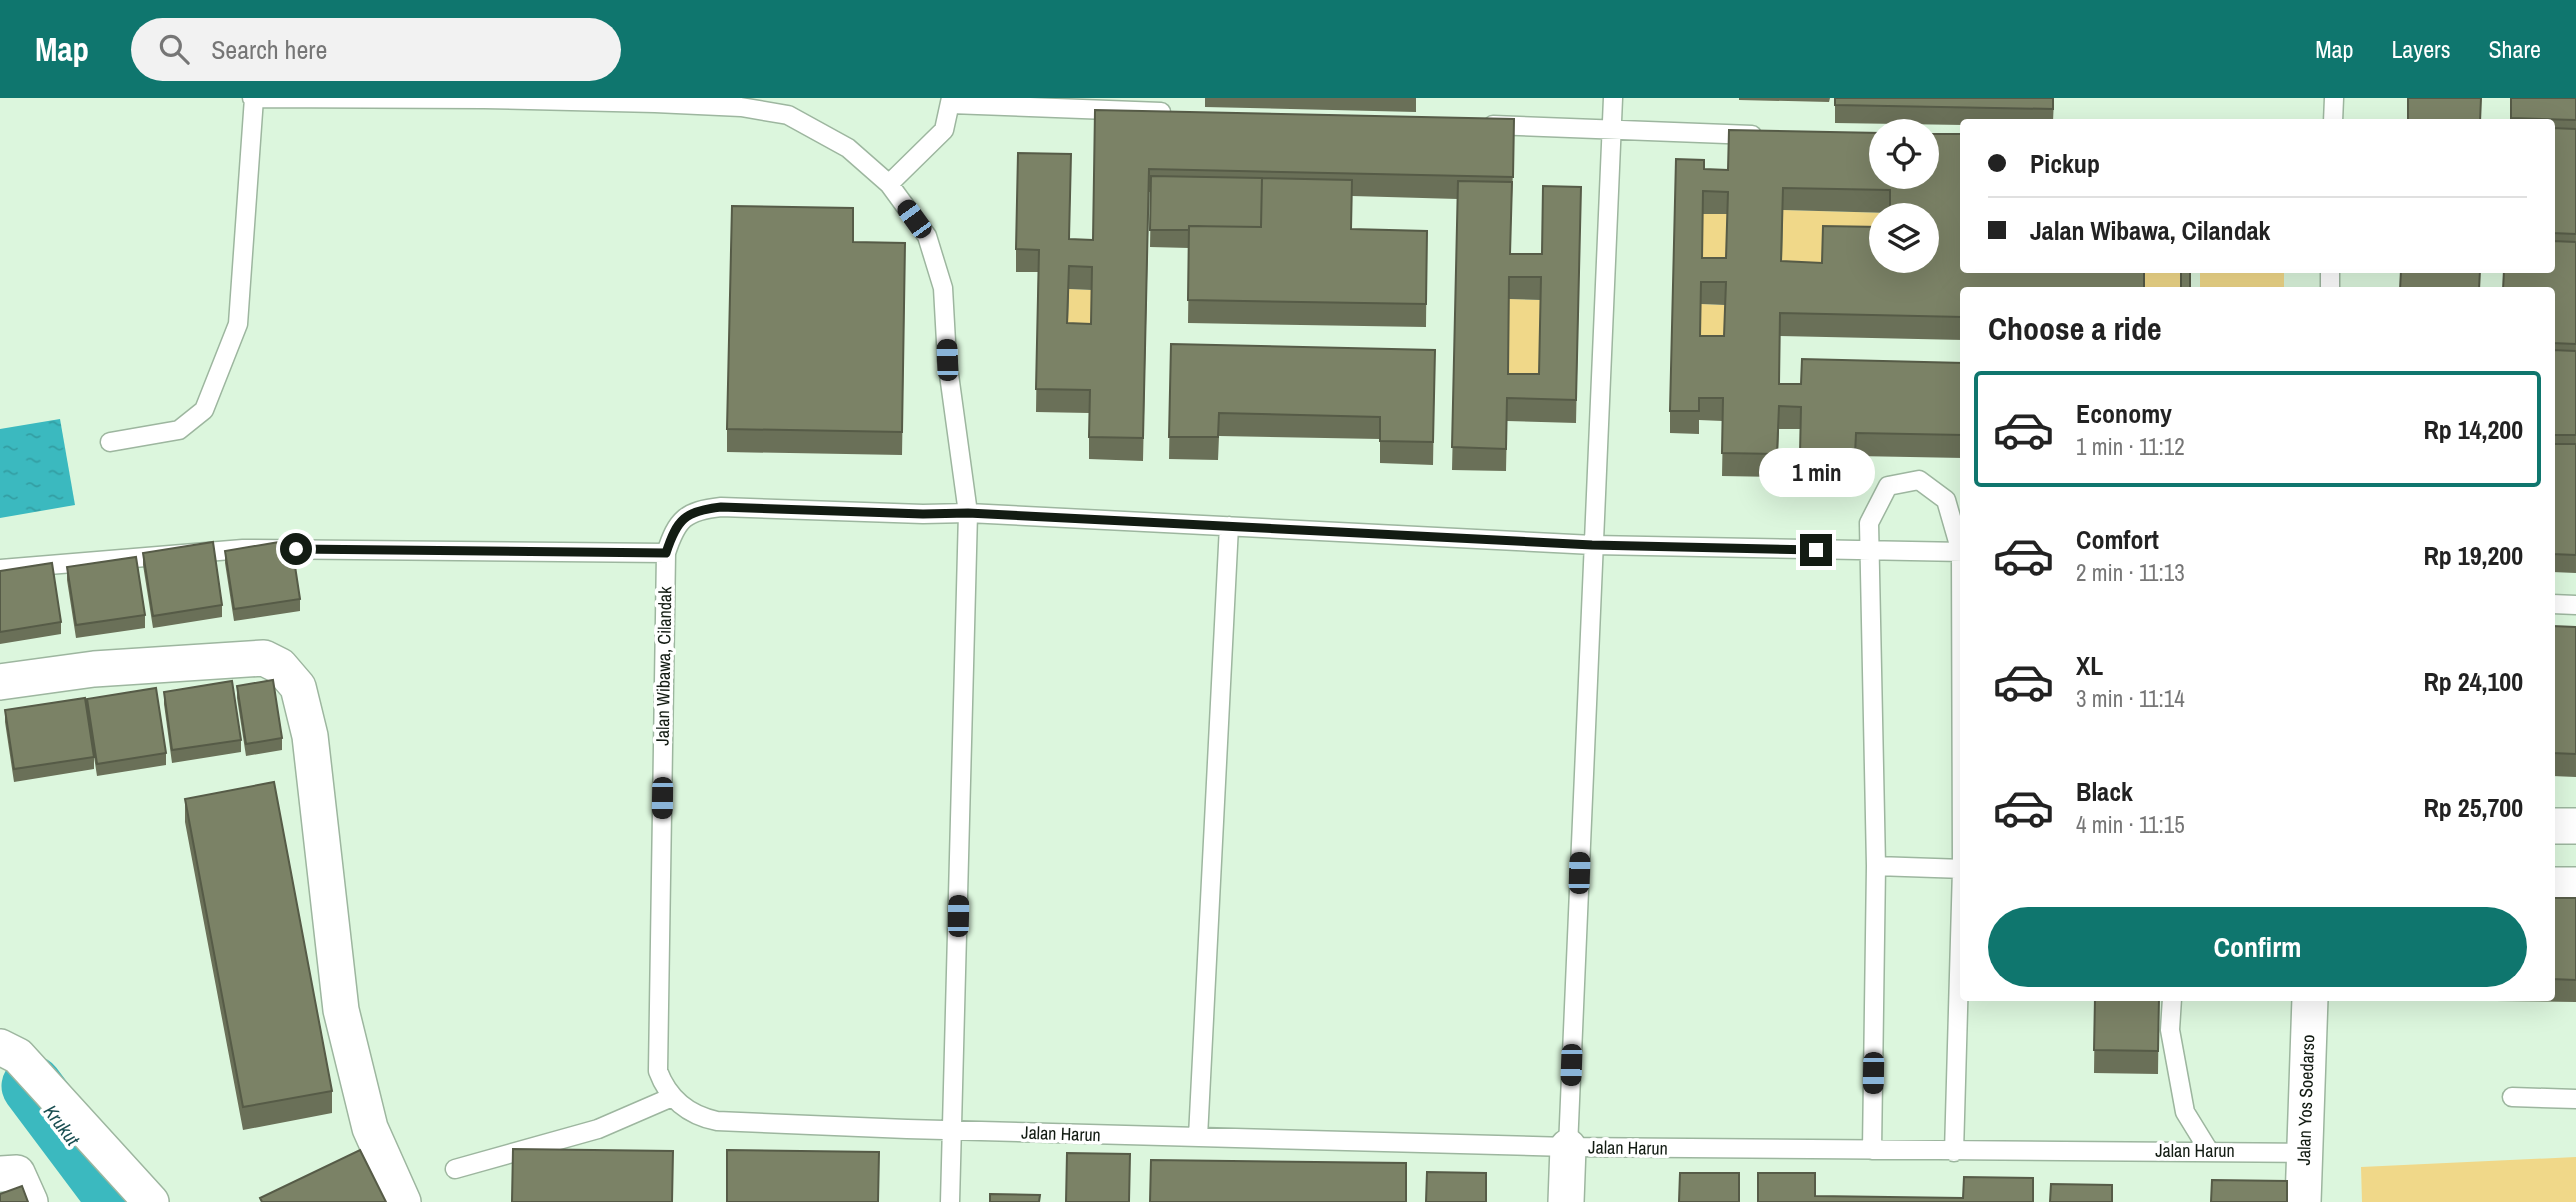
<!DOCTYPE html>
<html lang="en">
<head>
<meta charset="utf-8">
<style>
	:root { --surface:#fff; --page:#f2f2f2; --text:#222; --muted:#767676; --line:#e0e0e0; --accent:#0f766e }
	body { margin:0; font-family:"Archivo Narrow",sans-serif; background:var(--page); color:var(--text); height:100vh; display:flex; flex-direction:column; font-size:26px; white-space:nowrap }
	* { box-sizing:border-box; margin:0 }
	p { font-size:23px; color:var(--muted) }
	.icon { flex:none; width:38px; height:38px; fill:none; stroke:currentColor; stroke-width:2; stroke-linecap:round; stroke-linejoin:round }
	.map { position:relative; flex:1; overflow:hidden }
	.sheet { position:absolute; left:1960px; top:189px; width:595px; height:714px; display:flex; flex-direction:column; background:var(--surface); border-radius:7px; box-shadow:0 7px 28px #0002 }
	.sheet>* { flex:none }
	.guide { position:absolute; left:1960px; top:21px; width:595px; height:154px; border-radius:7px; box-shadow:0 7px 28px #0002; display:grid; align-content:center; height:154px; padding:0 28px; background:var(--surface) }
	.controls { position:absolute; left:1869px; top:21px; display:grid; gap:14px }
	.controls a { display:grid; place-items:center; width:70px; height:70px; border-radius:50%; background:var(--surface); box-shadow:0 7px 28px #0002; font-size:35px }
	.end { position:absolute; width:32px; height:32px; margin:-16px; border:9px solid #131c13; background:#fff; box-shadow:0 0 0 4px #fff }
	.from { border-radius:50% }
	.bubble { position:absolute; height:49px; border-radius:24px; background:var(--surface); box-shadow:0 7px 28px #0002; font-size:23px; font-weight:700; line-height:49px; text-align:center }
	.car { position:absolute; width:21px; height:42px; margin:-21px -10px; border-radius:9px; box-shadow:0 0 5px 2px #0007; background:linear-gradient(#222 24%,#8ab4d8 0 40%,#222 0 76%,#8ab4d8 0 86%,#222 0) }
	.guide b { display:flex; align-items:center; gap:24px; height:66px; font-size:26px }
	.guide b+b { border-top:2px solid var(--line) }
	.guide i { width:18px; height:18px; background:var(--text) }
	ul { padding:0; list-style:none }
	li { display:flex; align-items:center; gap:21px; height:116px; margin:0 14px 10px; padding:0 14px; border:4px solid transparent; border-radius:7px }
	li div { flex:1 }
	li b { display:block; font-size:26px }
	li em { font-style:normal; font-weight:700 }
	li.selected { border-color:var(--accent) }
	li>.icon { width:63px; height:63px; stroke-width:1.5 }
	h2 { padding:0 28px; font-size:32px; line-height:84px }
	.cta { display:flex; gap:14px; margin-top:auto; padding:14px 28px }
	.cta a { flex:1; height:80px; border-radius:42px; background:var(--accent); color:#fff; font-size:28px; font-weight:700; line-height:80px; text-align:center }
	header { display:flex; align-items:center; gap:42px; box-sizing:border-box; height:98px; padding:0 35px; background:var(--accent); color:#fff }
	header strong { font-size:33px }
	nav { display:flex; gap:38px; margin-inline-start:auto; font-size:24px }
	.search { width:490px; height:63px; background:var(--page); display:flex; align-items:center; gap:18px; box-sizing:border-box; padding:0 24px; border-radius:38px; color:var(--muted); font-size:26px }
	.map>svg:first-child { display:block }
</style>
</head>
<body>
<header>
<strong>Map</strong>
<div class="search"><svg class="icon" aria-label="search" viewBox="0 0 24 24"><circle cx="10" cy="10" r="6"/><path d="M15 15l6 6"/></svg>Search here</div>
<nav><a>Map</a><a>Layers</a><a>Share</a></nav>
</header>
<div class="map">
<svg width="2576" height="1104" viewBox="0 0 2576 1104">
	<defs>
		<pattern id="water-ripples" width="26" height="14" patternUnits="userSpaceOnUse" patternTransform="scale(1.75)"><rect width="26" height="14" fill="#3bb9bf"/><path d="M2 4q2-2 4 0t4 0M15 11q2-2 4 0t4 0" fill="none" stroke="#339ea3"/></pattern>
	</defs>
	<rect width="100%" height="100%" fill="#dcf6dd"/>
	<path fill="#f0d889" d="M 1783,112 L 1890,115 L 1890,117 L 1881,117 L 1881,152 L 1822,187 L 1781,186 Z
		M 1703,116 L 1728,116 L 1726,182 L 1702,182 Z
		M 2145,172 L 2182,172 L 2181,192 L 2144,192 Z
		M 2200,172 L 2284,172 L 2284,192 L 2200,192 Z
		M 1069,191 L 1092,192 L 1091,249 L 1067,248 Z
		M 1509,201 L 1541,202 L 1539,299 L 1508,298 Z
		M 1701,206 L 1726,207 L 1724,260 L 1700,260 Z
		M 2576,1059 L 2576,1104 L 2362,1104 L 2361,1069 Z"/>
	<path fill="url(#water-ripples)" d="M 60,321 L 75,407 L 0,420 L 0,331 Z"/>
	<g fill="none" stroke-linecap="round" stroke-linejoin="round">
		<path stroke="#3bb9bf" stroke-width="61" d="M 32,988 L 119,1104"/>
		<defs>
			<path id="lane" d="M 252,0 L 484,1 L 655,5 L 741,9 L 788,17 L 848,50 L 889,86 L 927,138 L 943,190 L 947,262 L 968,415 L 950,1104
				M 951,6 L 1161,14
				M 2333,24 L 2334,0
				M 1493,27 L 1752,37
				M 889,86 L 944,32 L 951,0
				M 2330,192 L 2330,172
				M 110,344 L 179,332 L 204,312 L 238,226 L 254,0
				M 1964,454 L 1593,447 L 968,415 L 923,416 L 721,409 C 685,413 677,421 666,455 L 658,973 C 668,1000 688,1017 717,1023 L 907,1031 L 1568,1049 L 2304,1055
				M 0,471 L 243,451 L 666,455
				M 2552,506 L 2576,507
				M 1876,768 L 1964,771
				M 2172,900 L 2170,932 L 2185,1014 L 2209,1053
				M 2512,999 L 2576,1001
				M 1198,1039 L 1229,428
				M 1568,1049 L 1613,0
				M 1872,1052 L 1876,768 L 1869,425 L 1888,388 L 1919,382 L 1946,402 L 1961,454 L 1962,771 L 1954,1054
				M 455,1071 L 598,1031 L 672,999"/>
			<path id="street" d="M 0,584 L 94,571 L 264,560 L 280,568 L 298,589 L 310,638 L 341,912 L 370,1030 L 403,1104
				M 2552,728 L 2576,728
				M 2552,787 L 2576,787
				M 0,949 L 18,958 L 151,1104
				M 0,1076 L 17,1075 L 30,1104
				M 1566,1104 L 1568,1049
				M 2303,1104 L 2310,900"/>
		</defs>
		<use href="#lane" stroke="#9db69f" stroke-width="21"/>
		<use href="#street" stroke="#9db69f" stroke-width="38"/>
		<use href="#lane" stroke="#fff" stroke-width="18"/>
		<use href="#street" stroke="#fff" stroke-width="35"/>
	</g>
	<path fill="#6a7058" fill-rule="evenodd" d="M 1205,0 L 1416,0 L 1416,14 L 1205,9 Z
		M 1739,0 L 1830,0 L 1829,4 L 1739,2 Z
		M 1835,0 L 2054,0 L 2053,24 L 1964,24 L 1964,27 L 1835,25 Z
		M 2408,0 L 2481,0 L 2480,24 L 2408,24 Z
		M 2511,0 L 2576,0 L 2576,475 L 2552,474 L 2552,24 L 2511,24 Z
		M 1095,12 L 1514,44 L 1510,156 L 1542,156 L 1581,89 L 1576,325 L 1507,323 L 1506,373 L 1452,372 L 1458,101 L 1352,98 L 1351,131 L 1427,133 L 1426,229 L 1188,225 L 1189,150 L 1150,149 L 1151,94 L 1149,94 L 1143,363 L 1089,361 L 1089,315 L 1036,314 L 1038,174 L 1016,174 L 1016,151 L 1071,78 L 1069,141 L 1093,142 ZM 1069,191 L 1092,192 L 1091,226 L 1068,225 ZM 1509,201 L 1541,202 L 1539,276 L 1508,276 Z
		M 1881,35 L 1964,192 L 1964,242 L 1780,238 L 1779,286 L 1801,286 L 1964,265 L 1964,360 L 1856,358 L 1855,380 L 1800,379 L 1801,331 L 1779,331 L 1777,379 L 1722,378 L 1723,323 L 1699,322 L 1699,336 L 1670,335 L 1670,313 L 1704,71 L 1728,72 ZM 1783,112 L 1890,115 L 1927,163 L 1822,165 L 1782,163 ZM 1703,116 L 1727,116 L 1726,160 L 1702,160 ZM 1701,206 L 1725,207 L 1724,238 L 1701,238 Z
		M 853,144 L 905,168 L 902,357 L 727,354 L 727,331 Z
		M 1171,246 L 1435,252 L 1433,367 L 1380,365 L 1380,341 L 1219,338 L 1218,362 L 1169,361 Z
		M 225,453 L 300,501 L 300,513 L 234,523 L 225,465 Z
		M 143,455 L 222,507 L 222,519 L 153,530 L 143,467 Z
		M 67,469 L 145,517 L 145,530 L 76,540 L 67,482 Z
		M 0,473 L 61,524 L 61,536 L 0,546 Z
		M 2552,528 L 2576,529 L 2576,679 L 2552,678 Z
		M 237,588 L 282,640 L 282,652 L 246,658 L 237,600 Z
		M 164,594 L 241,642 L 241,654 L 172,665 L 164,606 Z
		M 87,601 L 166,655 L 166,667 L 97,678 L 87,613 Z
		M 5,612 L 94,659 L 94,671 L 14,684 L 5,624 Z
		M 185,701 L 332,993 L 332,1015 L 243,1032 L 185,724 Z
		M 2552,800 L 2576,800 L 2576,904 L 2496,903 L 2496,900 L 2552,900 Z
		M 2095,900 L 2159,900 L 2158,976 L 2094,975 Z"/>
	<path fill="#7b8266" stroke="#565b47" stroke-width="2" fill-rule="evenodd" d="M 1835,0 L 2053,0 L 2053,11 L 1835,7 Z
		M 2408,0 L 2481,0 L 2480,24 L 2408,22 Z
		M 2511,0 L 2576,0 L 2576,22 L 2511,20 Z
		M 1095,12 L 1514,21 L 1513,79 L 1149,71 L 1143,340 L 1089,339 L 1090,292 L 1036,291 L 1039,152 L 1016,151 L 1018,55 L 1071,56 L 1069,141 L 1093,142 ZM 1069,168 L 1092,169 L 1091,226 L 1067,225 Z
		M 2552,30 L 2576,31 L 2576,136 L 2552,135 Z
		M 1729,32 L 1881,35 L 1881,79 L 1927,79 L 1927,36 L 1964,36 L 1964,172 L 2144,172 L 2144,192 L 1964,192 L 1964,219 L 1780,215 L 1779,286 L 1801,286 L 1802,261 L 1964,265 L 1964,337 L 1856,335 L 1855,357 L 1800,356 L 1801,309 L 1779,308 L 1777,356 L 1722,355 L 1723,300 L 1699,300 L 1699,313 L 1670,313 L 1676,61 L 1704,62 L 1704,71 L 1728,72 ZM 1783,90 L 1890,92 L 1890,117 L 1927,117 L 1927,163 L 1881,163 L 1881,129 L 1823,128 L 1822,165 L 1781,163 ZM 1703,93 L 1728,94 L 1726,160 L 1702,160 ZM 1701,184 L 1726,184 L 1724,238 L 1700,238 Z
		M 1151,78 L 1262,80 L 1261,129 L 1189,128 L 1189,132 L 1150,132 Z
		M 1262,80 L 1352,82 L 1351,131 L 1427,133 L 1426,206 L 1188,202 L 1189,128 L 1261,129 Z
		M 1458,83 L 1512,84 L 1510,156 L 1542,156 L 1543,88 L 1581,89 L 1576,302 L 1507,300 L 1506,351 L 1452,349 ZM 1509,179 L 1541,179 L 1539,276 L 1508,276 Z
		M 732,108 L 853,110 L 853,144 L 905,145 L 902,334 L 727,331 Z
		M 2552,143 L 2576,144 L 2576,246 L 2552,245 L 2552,192 L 2503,192 L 2504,172 L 2552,172 Z
		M 2181,172 L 2190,172 L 2190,192 L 2181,192 Z
		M 2401,172 L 2480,172 L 2479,192 L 2400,192 Z
		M 1171,246 L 1435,252 L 1433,344 L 1380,343 L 1380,319 L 1219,315 L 1218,339 L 1169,339 Z
		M 2552,252 L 2576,253 L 2576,337 L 2552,337 Z
		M 2552,346 L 2576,346 L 2576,457 L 2552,456 Z
		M 291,442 L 300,501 L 234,511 L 225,453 Z
		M 213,444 L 222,507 L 153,518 L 143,455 Z
		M 136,459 L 145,517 L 76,527 L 67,469 Z
		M 52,465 L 61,524 L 0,534 L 0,473 Z
		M 2552,528 L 2576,529 L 2576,656 L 2552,655 Z
		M 273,582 L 282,640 L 246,646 L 237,588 Z
		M 232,583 L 241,642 L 172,652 L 164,594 Z
		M 156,590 L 166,655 L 97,666 L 87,601 Z
		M 85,600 L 94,659 L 14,671 L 5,612 Z
		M 274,684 L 332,993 L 243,1009 L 185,701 Z
		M 2552,800 L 2576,800 L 2576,882 L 2552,881 Z
		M 2095,900 L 2159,900 L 2158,953 L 2094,952 Z
		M 513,1051 L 673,1053 L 672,1104 L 512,1104 Z
		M 360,1052 L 386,1104 L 262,1104 L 260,1100 Z
		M 727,1052 L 879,1054 L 878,1104 L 727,1104 Z
		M 1067,1055 L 1130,1056 L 1129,1104 L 1066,1104 Z
		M 1151,1062 L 1406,1065 L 1406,1104 L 1150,1104 Z
		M 1427,1074 L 1486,1075 L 1486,1104 L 1426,1104 Z
		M 1680,1075 L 1739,1075 L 1739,1104 L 1679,1104 Z
		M 1758,1075 L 1815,1075 L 1815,1098 L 1963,1100 L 1964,1079 L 2033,1080 L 2033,1104 L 1758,1104 Z
		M 2212,1082 L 2287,1083 L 2287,1104 L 2211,1104 Z
		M 2051,1086 L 2112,1087 L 2112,1104 L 2050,1104 Z
		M 22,1088 L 28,1104 L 0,1104 L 0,1096 Z
		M 990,1096 L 1040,1097 L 1039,1104 L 990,1104 Z"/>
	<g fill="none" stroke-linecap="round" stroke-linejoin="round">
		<path stroke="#131c13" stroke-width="9" d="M 296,451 L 666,455 C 677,421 685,413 721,409 L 923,416 L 968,415 L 1592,447 L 1816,452"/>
	</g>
	<g text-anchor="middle" stroke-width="7" stroke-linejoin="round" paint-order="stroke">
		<g font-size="18" fill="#131c13" stroke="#fff">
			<text transform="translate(664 568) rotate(-89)" y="6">Jalan Wibawa, Cilandak</text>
			<text transform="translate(2306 1002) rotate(-88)" y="6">Jalan Yos Soedarso</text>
			<text transform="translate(1061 1036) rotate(2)" y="6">Jalan Harun</text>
			<text transform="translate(1628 1050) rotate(1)" y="6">Jalan Harun</text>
			<text x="2195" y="1059">Jalan Harun</text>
		</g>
		<g font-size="19" font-style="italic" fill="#194e51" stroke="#fff">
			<text transform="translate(62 1027) rotate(53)" y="7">Krukut</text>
		</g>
	</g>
</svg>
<div class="controls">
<a><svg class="icon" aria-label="locate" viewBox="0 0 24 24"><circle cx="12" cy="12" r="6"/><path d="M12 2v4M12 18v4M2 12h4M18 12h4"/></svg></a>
<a><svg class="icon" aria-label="layers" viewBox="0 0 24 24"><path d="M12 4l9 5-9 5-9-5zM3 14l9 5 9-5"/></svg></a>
</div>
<i class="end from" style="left:296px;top:451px"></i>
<i class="end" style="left:1816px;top:452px"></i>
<div class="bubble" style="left:1759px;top:350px;width:116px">1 min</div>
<i class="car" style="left:914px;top:121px;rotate:324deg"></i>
<i class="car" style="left:947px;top:262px;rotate:358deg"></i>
<i class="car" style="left:662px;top:700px;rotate:181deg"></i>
<i class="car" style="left:1579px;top:775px;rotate:2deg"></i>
<i class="car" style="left:958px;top:818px;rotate:1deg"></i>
<i class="car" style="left:1571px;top:967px;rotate:182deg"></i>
<i class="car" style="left:1873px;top:975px;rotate:181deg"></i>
<div class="guide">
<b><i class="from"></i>Pickup</b>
<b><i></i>Jalan Wibawa, Cilandak</b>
</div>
<section class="sheet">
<h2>Choose a ride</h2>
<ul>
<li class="selected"><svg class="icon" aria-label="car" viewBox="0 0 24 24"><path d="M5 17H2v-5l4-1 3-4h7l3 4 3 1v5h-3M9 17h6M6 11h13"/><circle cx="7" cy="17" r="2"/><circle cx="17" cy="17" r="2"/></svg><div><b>Economy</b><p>1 min · 11:12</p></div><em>Rp 14,200</em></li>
<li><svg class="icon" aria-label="car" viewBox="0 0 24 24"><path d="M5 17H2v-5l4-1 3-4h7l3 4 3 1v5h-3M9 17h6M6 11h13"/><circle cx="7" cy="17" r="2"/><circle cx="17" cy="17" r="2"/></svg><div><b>Comfort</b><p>2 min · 11:13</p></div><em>Rp 19,200</em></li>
<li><svg class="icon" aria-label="car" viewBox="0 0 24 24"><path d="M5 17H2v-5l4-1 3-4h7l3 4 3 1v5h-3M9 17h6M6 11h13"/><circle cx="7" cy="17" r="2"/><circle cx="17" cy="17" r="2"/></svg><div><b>XL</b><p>3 min · 11:14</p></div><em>Rp 24,100</em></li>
<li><svg class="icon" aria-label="car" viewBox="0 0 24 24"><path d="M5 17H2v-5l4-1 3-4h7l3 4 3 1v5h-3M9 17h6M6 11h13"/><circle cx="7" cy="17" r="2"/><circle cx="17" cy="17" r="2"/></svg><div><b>Black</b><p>4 min · 11:15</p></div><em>Rp 25,700</em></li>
</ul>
<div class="cta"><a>Confirm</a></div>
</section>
</div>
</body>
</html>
